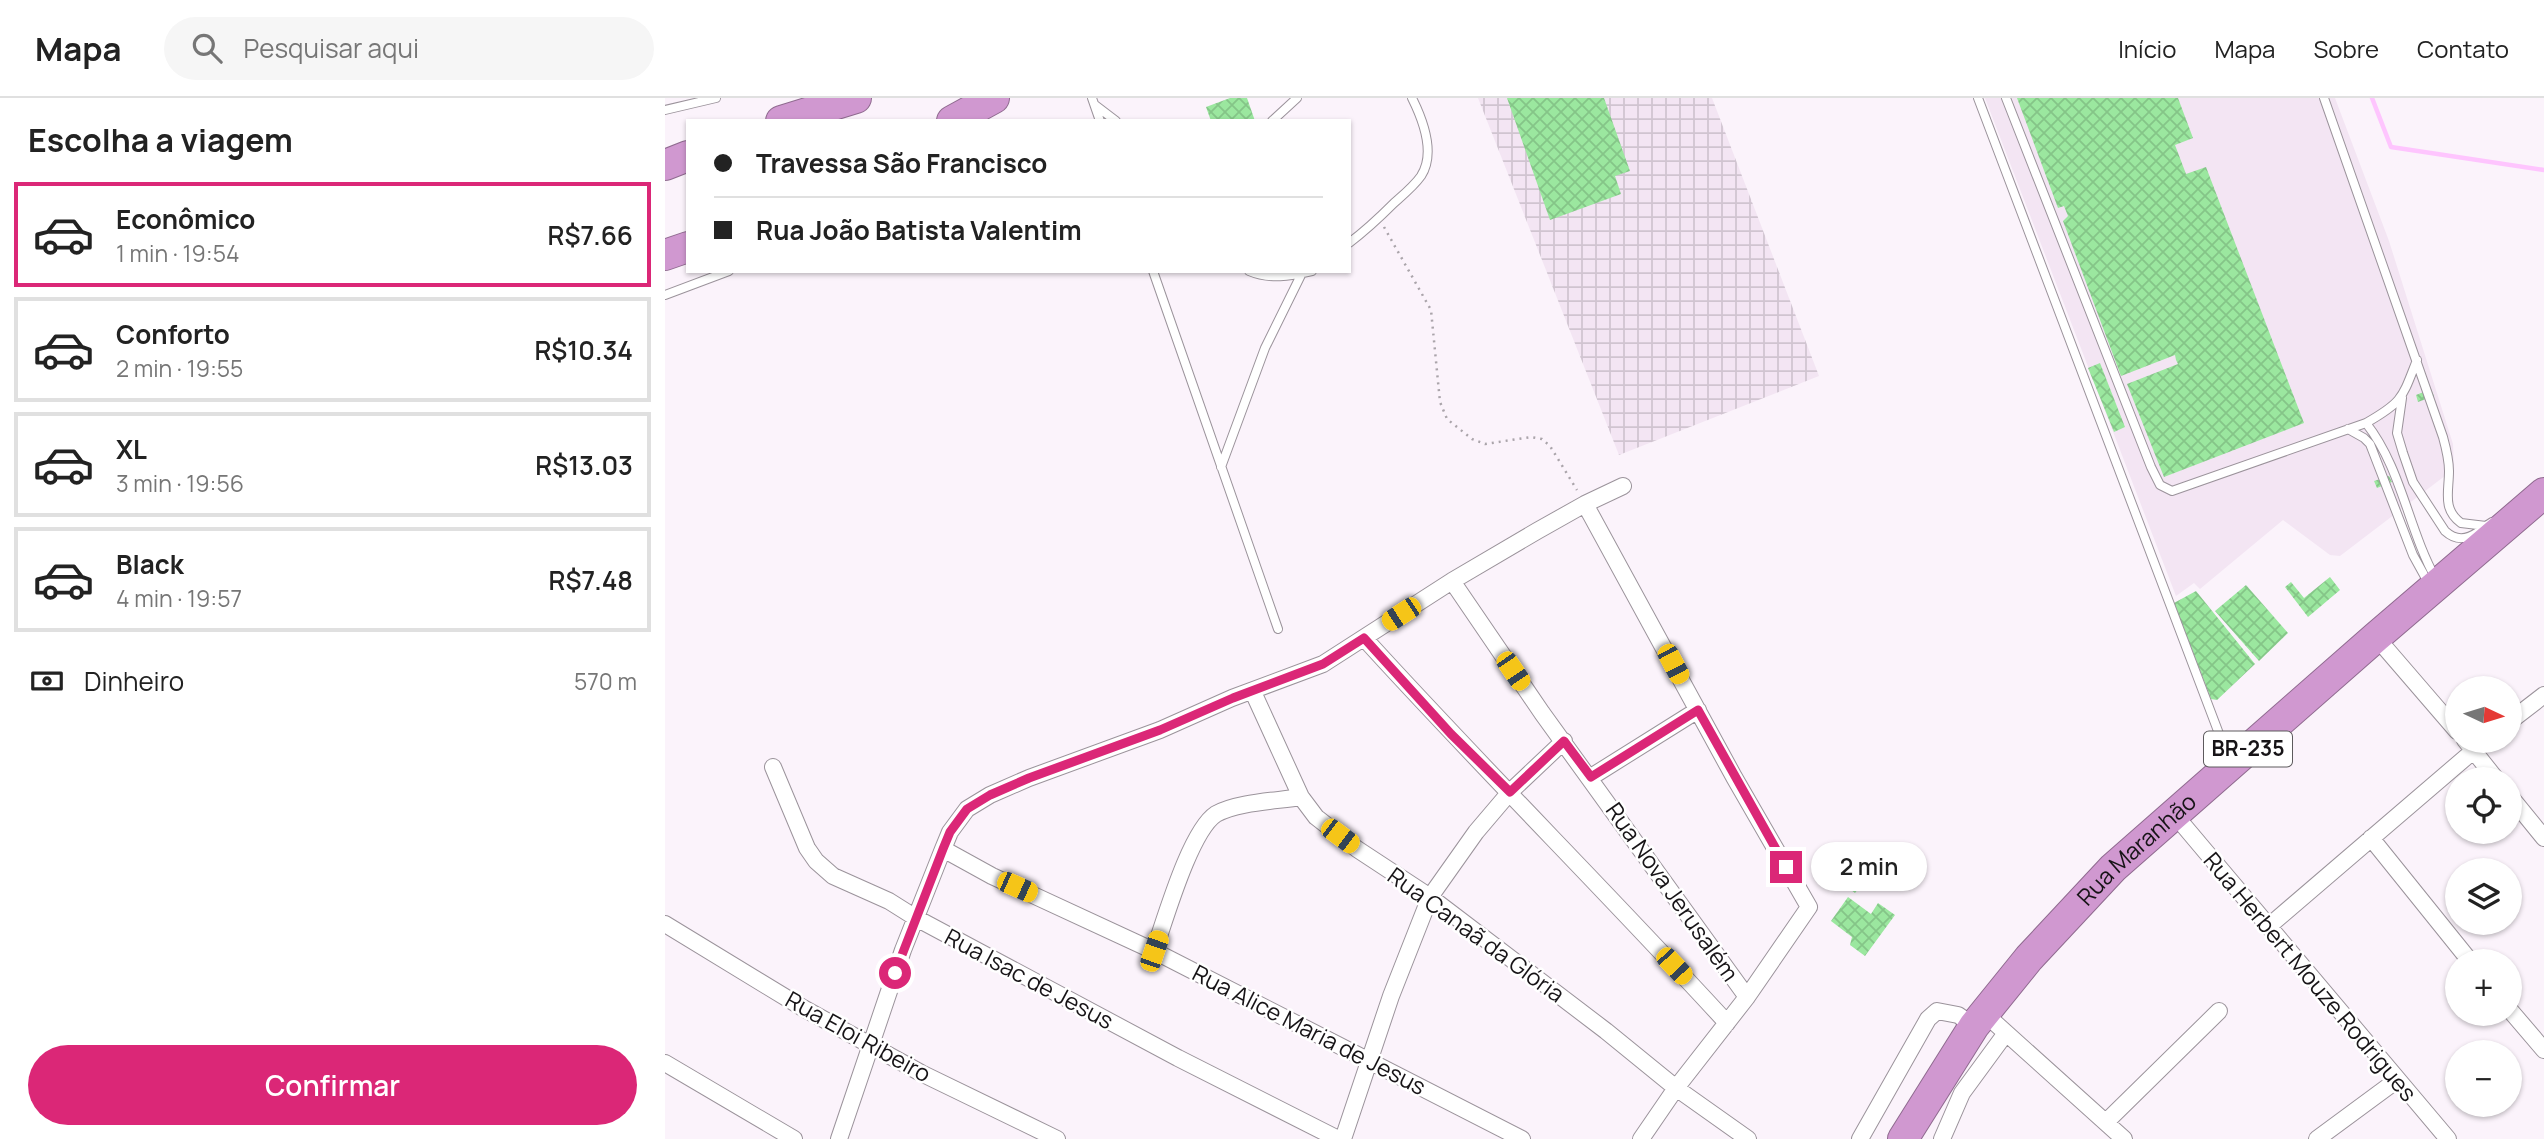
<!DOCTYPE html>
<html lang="pt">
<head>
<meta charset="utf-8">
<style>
	:root { --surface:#fff; --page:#f6f6f6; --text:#222; --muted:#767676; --line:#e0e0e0; --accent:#db2777 }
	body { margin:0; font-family:Manrope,sans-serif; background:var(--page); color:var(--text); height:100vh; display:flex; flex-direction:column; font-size:26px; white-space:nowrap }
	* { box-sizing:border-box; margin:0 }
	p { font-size:23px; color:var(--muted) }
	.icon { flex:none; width:38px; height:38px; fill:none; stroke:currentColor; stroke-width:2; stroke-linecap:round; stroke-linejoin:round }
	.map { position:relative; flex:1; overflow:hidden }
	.sheet { display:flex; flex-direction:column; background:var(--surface); width:665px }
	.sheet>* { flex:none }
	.banner { position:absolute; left:21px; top:21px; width:665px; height:154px; border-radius:0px; box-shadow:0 2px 5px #0004; display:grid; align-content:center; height:154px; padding:0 28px; background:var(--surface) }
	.needle { width:46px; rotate:94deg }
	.buttons { position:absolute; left:1780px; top:578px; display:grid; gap:14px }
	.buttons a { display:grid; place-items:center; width:77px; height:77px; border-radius:50%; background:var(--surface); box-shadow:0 2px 5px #0004; font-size:35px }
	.end { position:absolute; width:32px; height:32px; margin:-16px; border:9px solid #db2777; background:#fff; box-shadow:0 0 0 4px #fff }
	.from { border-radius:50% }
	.bubble { position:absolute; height:49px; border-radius:24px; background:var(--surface); box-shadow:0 2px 5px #0004; font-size:23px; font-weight:600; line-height:49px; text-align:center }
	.car { position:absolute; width:21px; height:42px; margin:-21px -10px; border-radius:9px; box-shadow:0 0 5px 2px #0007; background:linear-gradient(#f5c518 24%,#345 0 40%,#f5c518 0 76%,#345 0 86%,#f5c518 0) }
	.banner b { display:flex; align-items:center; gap:24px; height:66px; font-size:26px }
	.banner b+b { border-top:2px solid var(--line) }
	.banner i { width:18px; height:18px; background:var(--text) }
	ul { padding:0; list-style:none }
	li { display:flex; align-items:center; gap:21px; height:105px; margin:0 14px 10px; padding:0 14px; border:4px solid var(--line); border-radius:0px }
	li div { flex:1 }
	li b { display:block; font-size:26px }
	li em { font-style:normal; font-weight:600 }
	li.active { border-color:var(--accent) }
	li>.icon { width:63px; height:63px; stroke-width:1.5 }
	h2 { padding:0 28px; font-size:32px; line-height:84px }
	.pay { display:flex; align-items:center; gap:18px; height:77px; padding:0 28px; font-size:26px }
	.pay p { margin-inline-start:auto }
	.cta { display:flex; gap:14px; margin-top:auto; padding:14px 28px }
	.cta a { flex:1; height:80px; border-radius:42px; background:var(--accent); color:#fff; font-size:28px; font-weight:600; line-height:80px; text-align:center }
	header { display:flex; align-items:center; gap:42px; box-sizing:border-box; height:98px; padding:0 35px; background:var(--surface); border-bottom:2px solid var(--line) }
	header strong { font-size:33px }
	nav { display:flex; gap:38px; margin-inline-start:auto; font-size:24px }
	.search { width:490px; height:63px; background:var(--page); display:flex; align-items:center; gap:18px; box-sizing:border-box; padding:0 24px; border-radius:38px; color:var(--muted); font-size:26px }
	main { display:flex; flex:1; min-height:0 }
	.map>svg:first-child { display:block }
</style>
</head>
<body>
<header>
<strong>Mapa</strong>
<div class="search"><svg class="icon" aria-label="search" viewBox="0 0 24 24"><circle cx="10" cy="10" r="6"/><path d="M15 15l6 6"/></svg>Pesquisar aqui</div>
<nav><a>Início</a><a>Mapa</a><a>Sobre</a><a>Contato</a></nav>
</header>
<main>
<section class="sheet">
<h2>Escolha a viagem</h2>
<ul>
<li class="active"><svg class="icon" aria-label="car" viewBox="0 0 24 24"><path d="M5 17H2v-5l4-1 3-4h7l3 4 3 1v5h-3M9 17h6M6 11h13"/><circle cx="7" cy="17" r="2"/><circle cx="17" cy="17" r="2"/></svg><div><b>Econômico</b><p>1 min · 19:54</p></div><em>R$7.66</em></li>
<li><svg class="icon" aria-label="car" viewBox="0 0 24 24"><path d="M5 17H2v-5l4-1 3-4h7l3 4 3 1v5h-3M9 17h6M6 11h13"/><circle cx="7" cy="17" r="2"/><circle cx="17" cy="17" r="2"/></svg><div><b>Conforto</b><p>2 min · 19:55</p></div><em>R$10.34</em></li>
<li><svg class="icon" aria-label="car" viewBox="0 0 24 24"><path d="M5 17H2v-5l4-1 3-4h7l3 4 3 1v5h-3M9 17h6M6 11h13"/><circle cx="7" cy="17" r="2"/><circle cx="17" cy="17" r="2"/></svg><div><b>XL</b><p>3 min · 19:56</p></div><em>R$13.03</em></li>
<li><svg class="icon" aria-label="car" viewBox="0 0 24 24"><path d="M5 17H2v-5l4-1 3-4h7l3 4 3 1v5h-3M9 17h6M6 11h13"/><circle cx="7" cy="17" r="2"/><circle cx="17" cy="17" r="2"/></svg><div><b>Black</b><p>4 min · 19:57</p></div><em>R$7.48</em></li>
</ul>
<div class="pay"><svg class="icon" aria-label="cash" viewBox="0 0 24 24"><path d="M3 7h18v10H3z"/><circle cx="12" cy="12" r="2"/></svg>Dinheiro<p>570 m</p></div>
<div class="cta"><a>Confirmar</a></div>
</section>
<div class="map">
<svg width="1879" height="1041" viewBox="0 0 1879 1041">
	<defs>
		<pattern id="industrial-grid" width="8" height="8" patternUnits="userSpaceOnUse" patternTransform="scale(1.75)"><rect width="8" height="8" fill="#f3e5f3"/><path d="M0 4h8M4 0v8" fill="none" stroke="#d0c4d0"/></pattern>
		<pattern id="building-cross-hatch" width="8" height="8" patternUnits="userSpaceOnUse" patternTransform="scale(1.75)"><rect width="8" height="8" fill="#9be79f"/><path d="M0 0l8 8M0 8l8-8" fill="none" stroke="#85c588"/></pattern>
	</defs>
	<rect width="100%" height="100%" fill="#fbf3fb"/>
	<path fill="#f3e5f3" d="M 1320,0 L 1670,0 L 1724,143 L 1788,346 L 1789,371 L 1675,458 L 1665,457 L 1618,422 L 1535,491 L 1529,485 L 1511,498 Z"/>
	<path fill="url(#industrial-grid)" d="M 813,0 L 1047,0 L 1154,278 L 954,357 Z"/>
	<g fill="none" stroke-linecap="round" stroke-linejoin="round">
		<path stroke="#fec5fe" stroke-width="4.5" d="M 1707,0 L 1726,49 L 1879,72"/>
	</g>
	<path fill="url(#building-cross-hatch)" d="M 565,0 L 582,0 L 590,23 L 546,23 L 541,9 Z
		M 842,0 L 939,0 L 965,73 L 950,78 L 956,96 L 885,122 Z
		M 1352,0 L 1513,0 L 1528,40 L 1510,47 L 1521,76 L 1541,69 L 1639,325 L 1499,379 L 1462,286 L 1513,266 L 1511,262 L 1510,257 L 1456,278 L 1398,123 L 1403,118 L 1399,108 L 1393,110 Z
		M 1435,265 L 1460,329 L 1449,334 L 1423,270 Z
		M 1766,291 L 1769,298 L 1753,304 L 1751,297 Z
		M 1724,378 L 1727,384 L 1712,390 L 1709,383 Z
		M 1665,479 L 1675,492 L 1643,519 L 1620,489 L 1626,484 L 1639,500 Z
		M 1581,487 L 1623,535 L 1594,563 L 1550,513 Z
		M 1531,493 L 1590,566 L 1552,602 L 1546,601 L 1509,505 Z
		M 1196,750 L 1214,764 L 1190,795 L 1172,781 Z
		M 1183,799 L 1206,816 L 1213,805 L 1230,817 L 1200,858 L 1185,847 L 1187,839 L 1166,823 Z"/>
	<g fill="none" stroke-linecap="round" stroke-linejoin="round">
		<defs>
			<path id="lane" d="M 427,0 L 435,23
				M 1313,0 L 1564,662
				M 1341,0 L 1486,369 L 1495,387 L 1507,393 L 1701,325 C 1738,304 1737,300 1752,262
				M 1659,0 L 1778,339 C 1781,350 1784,361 1784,373 C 1784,394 1777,411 1796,425 L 1821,428 L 1827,424
				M 430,7 L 451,23
				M 0,12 L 51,0
				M 607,23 L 632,0
				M 684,145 C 700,133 715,119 729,105 C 738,97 749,88 756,78 C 771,55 758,22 747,0
				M 488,173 L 613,531
				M 584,173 C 605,182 625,178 647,173
				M 0,197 L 64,173
				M 1737,300 L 1732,335 L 1738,355 L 1748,384 L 1780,433 C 1791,443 1801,442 1813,434
				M 1701,325 C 1737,371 1743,431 1771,481
				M 1683,331 L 1699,340 L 1705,346 L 1748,457 L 1764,486
				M 556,369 L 600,250 L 637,175"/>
			<path id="street" d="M 920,406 L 1069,679 L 1144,809 L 1082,899 L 1011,990 L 976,1041
				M 787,483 L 877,615 L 1082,899
				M 1711,539 L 1792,633
				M 699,540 C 818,671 943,795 1062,925
				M 588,594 L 636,699 L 651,719 L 692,751 L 765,799 L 941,933 L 1011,990 L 1083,1041
				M 1844,624 L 1879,597
				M 1800,642 L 1831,681
				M 108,669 L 142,750 L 151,763 L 168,778 L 224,803 L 251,820 L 513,960 L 673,1041
				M 926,679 L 1033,612
				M 1844,697 L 1879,740
				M 1509,716 L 1783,1041
				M 1706,740 L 1805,863
				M 278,751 L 327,778 L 489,853 L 857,1041
				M 0,826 L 138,910 L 256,975 L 392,1041
				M 1604,828 L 1821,642
				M 489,853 C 500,822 525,733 551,716 C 572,704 612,703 636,699
				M 1844,911 L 1879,952
				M 1319,915 L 1459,1041
				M 0,965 L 129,1041
				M 1441,1024 L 1554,913
				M 174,1041 L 238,852 L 278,751 L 285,734 L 302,711 L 325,697 L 364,680 L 495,632 L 567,600 L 658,566 L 787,483 L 872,433 L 920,406 L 958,388
				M 678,1041 L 726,898 L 765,799 L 811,734 L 845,694 L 899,643
				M 1195,1041 L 1263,921 L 1272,913 L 1293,917 L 1309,928
				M 1277,1041 L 1297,995 L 1341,935
				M 1652,1041 L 1732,982"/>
			<g id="highway">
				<path d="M 116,23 L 191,0"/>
				<path d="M 287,23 L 329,0"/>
				<path d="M 0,67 L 23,58"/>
				<path d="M 0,157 L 23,149"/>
				<path id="s1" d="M 1238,1041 L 1309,928 L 1364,860 L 1448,770 L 1711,539 L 1879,395"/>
			</g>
		</defs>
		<use href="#lane" stroke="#9b939b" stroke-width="10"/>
		<use href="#street" stroke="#9b939b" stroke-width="18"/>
		<use href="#highway" stroke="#8f6a8f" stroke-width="32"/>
		<path stroke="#aaa4aa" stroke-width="2.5" stroke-dasharray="2 5" stroke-linecap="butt" d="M 719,129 L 766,212 L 775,304 L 782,321 L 807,341 L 820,346 L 866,339 L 877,341 L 885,348 L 912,392"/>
		<use href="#lane" stroke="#fff" stroke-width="8"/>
		<use href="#street" stroke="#fff" stroke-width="16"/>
		<use href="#highway" stroke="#d098d0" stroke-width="30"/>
	</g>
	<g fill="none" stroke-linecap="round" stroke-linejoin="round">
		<path stroke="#db2777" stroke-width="9" d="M 230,875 L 278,751 L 285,734 L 302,711 L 325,697 L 364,680 L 495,632 L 568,600 L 658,566 L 699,540 L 786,636 L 845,694 L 899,643 L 926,679 L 1033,612 L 1121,769"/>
	</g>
	<g text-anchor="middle" stroke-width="5" stroke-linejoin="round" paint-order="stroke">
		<rect fill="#fff" stroke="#5d5a5d" stroke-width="2" x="1539" y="633.5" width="88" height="35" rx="5"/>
		<g font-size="21" font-weight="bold" fill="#171417">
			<text x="1583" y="658">BR-235</text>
		</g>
		<g font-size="23" fill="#171417" stroke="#fff">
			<text dy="8" stroke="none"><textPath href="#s1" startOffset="374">Rua Maranhão</textPath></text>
			<text transform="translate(1007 794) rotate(55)" y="8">Rua Nova Jerusalém</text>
			<text transform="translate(811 837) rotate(36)" y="8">Rua Canaã da Glória</text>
			<text transform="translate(1645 879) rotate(50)" y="8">Rua Herbert Mouze Rodrigues</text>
			<text transform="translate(364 881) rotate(28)" y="8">Rua Isac de Jesus</text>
			<text transform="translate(644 932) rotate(27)" y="8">Rua Alice Maria de Jesus</text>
			<text transform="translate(193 939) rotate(29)" y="8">Rua Eloi Ribeiro</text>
		</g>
	</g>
</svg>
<div class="buttons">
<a><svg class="needle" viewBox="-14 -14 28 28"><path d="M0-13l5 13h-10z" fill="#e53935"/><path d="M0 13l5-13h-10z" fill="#767676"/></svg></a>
<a><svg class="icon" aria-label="locate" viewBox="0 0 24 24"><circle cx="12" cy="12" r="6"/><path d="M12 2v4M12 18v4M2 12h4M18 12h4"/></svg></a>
<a><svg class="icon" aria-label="layers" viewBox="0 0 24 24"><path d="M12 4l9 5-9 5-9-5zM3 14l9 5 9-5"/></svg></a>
<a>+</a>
<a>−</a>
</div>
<i class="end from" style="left:230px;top:875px"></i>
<i class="end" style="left:1121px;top:769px"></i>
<div class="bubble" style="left:1146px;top:744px;width:116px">2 min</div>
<i class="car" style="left:736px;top:516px;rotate:237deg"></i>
<i class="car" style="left:1008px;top:566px;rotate:152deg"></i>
<i class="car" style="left:848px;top:573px;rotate:146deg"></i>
<i class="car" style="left:675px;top:738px;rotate:127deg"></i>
<i class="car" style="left:352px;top:789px;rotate:114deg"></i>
<i class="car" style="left:489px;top:853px;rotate:19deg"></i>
<i class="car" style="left:1009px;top:868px;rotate:137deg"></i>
<div class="banner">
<b><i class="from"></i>Travessa São Francisco</b>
<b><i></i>Rua João Batista Valentim</b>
</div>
</div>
</main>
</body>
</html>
